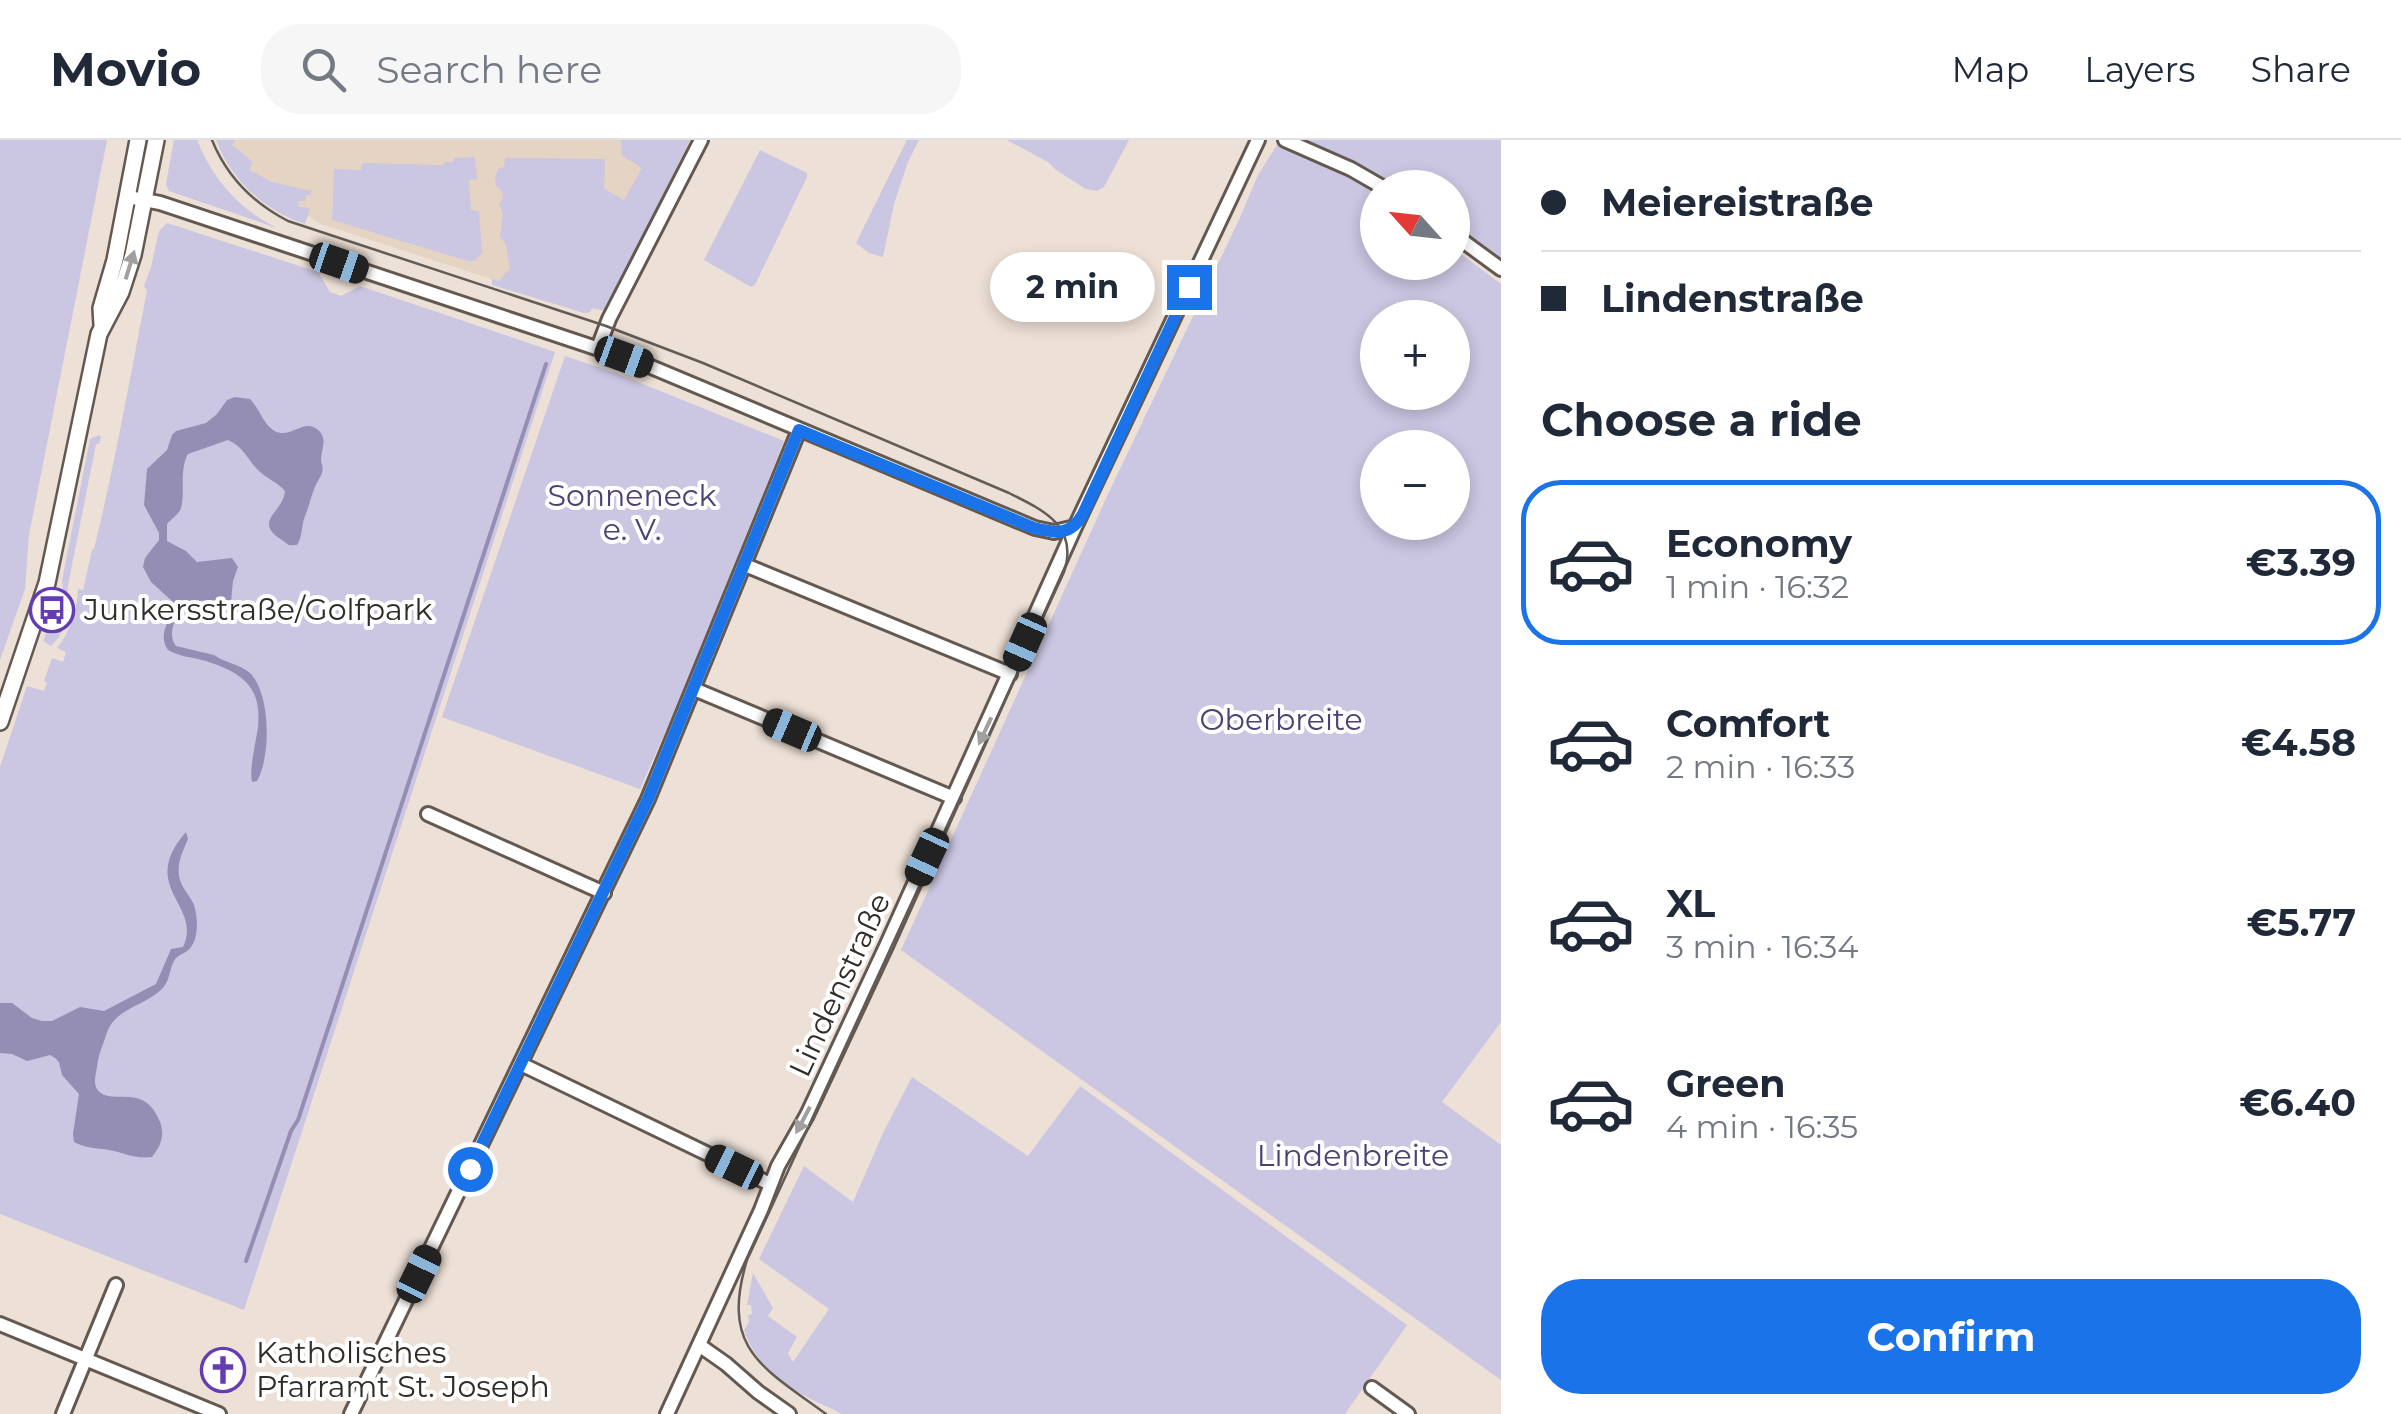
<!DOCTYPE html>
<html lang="en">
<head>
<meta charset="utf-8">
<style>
	:root { --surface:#fff; --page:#f6f6f7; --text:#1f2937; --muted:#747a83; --line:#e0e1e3; --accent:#1a73e8 }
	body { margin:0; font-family:Montserrat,sans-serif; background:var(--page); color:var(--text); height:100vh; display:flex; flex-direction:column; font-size:38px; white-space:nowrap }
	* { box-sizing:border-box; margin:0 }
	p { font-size:32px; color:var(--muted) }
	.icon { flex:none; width:55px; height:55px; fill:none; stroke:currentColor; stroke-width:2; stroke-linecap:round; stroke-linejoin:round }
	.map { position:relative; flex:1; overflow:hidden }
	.details { display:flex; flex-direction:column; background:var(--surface); width:900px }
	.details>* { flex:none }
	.hud { display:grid; align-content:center; height:220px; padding:0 40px; background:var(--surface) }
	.needle { width:65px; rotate:297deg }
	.controls { position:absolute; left:1360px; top:30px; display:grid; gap:20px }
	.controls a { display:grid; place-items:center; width:110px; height:110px; border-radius:50%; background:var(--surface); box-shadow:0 5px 15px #0003; font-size:50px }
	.end { position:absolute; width:45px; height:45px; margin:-22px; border:12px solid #1a73e8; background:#fff; box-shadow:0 0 0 5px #fff }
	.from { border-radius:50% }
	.bubble { position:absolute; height:70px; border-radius:35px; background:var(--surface); box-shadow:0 5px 15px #0003; font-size:32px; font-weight:700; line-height:70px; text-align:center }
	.car { position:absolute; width:30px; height:60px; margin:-30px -15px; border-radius:12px; box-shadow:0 0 8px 2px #0007; background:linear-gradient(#222 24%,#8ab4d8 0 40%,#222 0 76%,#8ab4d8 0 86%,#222 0) }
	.hud b { display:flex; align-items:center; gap:35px; height:95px; font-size:38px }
	.hud b+b { border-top:2px solid var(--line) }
	.hud i { width:25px; height:25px; background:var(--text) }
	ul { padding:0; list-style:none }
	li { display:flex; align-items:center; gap:30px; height:165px; margin:0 20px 15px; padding:0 20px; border:5px solid transparent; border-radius:40px }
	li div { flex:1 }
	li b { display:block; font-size:38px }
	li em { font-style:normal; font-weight:700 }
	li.selected { border-color:var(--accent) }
	li>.icon { width:90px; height:90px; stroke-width:1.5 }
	h2 { padding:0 40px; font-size:45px; line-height:120px }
	.cta { display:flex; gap:20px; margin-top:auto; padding:20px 40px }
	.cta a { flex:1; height:115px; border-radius:40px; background:var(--accent); color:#fff; font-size:40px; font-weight:700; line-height:115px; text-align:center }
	header { display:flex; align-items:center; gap:60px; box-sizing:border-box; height:140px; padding:0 50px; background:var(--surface); border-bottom:2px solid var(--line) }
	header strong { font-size:48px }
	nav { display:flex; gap:55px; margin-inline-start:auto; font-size:35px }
	.search { width:700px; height:90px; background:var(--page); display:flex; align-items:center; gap:25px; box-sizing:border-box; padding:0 35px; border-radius:40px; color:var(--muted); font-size:38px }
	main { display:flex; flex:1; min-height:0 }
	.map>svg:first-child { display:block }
</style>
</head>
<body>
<header>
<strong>Movio</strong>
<div class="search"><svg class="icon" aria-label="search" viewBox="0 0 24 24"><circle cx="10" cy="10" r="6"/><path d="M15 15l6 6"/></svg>Search here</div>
<nav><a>Map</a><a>Layers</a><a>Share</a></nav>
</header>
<main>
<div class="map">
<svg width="1501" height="1274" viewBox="0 0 1501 1274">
	<rect width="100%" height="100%" fill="#ede0d6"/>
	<path fill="#e5d3c3" d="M 224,0 L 690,0 L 606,171 L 592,168 L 590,172 L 584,173 L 492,139 L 321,84 L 308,76 L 306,80 L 274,62 Z"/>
	<path fill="#cbc6e1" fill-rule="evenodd" d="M 0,0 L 107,0 L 29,395 L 25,449 L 0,520 Z
		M 174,0 L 197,0 C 213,40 239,69 277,88 L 169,51 L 166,44 Z
		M 216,0 L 235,0 L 232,5 L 253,22 L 249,30 L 272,42 L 311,51 L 311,55 L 306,55 L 306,61 L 298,61 L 299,67 L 310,68 L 305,84 C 265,71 231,40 216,0 Z
		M 621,0 L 690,0 L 606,171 L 592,168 L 590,172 L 584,173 L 492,145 L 492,139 L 499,141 L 510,128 L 506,105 L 500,96 L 503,74 L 499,65 L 503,58 L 502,51 L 496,46 L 495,37 L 498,29 L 504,27 L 505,18 L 605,19 L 604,49 L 624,60 L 642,28 L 622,16 Z
		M 907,0 L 919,0 L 908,22 L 894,64 L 883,117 L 869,113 L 856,103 Z
		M 1007,0 L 1129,0 L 1104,47 L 1097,51 L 1086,49 L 1056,30 L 1048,22 Z
		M 1280,0 L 1501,0 L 1501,119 L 1453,83 L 1452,48 L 1378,48 L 1378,122 L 1452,122 L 1453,108 L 1501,144 L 1501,882 L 1442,962 L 1501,1005 L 1501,1240 L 901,810 L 1109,352 L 1238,82 L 1258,35 ZM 1378,178 L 1452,178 L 1452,252 L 1378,252 ZM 1378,308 L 1452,308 L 1452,382 L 1378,382 Z
		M 760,10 L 807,33 L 807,37 L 755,145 L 751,147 L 704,120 Z
		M 475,17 L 477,39 L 469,40 L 471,70 L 479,71 L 482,113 L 475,121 L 468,121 L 332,80 L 334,29 L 361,30 L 362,23 L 443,25 L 444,22 L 453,22 L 454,18 Z
		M 167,83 L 318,132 L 330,152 L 341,156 L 360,146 L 555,212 L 244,1170 L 0,1074 L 0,627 L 27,546 L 44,551 L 47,543 L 44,541 L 52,518 L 63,522 L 66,512 L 57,508 C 70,492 77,470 78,449 L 83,450 L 92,410 L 94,409 C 115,324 130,237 147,151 L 144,146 L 151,127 L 159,91 Z
		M 565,216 L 616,233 L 784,301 L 685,547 L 640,649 L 442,577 Z
		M 99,295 L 101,297 L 99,304 L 96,304 L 68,445 L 65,484 L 59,497 L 51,506 L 43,501 L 63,450 L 62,440 L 90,299 Z
		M 912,937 L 1028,1016 L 1080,946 L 1407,1185 L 1345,1274 L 841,1274 C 831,1267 821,1265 811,1259 C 782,1244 754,1222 744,1190 L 749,1182 L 748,1175 L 752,1174 L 751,1165 L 747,1165 L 753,1133 L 773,1168 L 768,1176 L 797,1197 L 788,1213 L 793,1222 L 829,1169 L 759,1119 L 804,1026 L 853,1062 L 884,991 Z"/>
	<path fill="#958eb4" d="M 235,257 L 250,259 C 259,268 263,283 273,290 C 289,301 303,278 317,289 C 328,298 322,307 321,318 C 321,326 324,325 322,333 C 321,336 316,344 315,347 C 311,356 309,367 305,376 C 301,386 303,396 297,405 C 285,405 292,407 282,400 C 252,381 283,373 285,351 C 277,342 266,338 258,330 C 247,319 244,307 228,300 L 188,314 C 178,331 187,361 179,372 C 175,377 170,380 167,384 L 167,401 L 186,411 L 197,422 L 232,418 L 238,427 L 233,441 L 231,462 L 226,464 L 207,460 L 184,463 C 177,476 166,493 176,506 L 214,515 C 225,523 240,524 250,533 C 271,554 271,617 257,641 L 252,642 C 249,629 256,602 258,587 C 262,546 242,533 206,521 C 192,517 180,517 168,510 C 156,492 173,480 173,462 L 151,442 L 143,427 L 145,418 L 159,400 L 159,393 L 144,365 L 147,329 L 167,310 L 172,295 L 176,291 L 206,283 L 217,274 L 227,260 Z
		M 186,692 L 188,699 C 183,711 177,722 179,736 C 181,747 188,753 193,763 C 198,773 199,798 191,807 C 187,814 178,813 174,821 C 169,830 170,841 162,849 C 148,863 124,867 112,883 C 107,889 106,897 103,904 C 100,912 98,918 97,927 C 96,933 93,943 97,949 C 110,968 144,940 160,982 C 165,995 161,1006 152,1017 C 133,1019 126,1013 109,1010 C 96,1008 85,1008 74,1002 L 73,994 L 79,954 L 62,935 L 59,922 L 55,918 L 50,915 L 27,921 L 12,914 L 0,913 L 0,863 L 12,863 L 32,878 L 42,881 L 52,881 L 80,867 L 104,871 L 156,844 L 171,809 L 183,807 C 203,764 137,748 186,692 Z"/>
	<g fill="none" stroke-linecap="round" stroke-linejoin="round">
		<path stroke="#958eb4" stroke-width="4" d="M 246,1121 L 291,991 L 298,980 L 546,224"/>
		<defs>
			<path id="minor" d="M 1285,0 L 1351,29 L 1384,48
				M 128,57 L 160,63 L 644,224 L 1035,388 L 1054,392 L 1075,387
				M 1452,93 L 1501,129
				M 598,208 L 609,179 L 701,0
				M 745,425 L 1010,534
				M 694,549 L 954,658
				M 428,674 L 604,753
				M 521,924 L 770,1044
				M 0,1184 L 219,1274
				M 699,1205 L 726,1224 L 758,1252 L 789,1274
				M 1372,1248 L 1408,1274
				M 63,1274 L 116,1145
				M 351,1274 L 648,659 L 799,290
				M 667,1274 L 761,1070 L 778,1026 L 807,975 L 887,804 L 1075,387 L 1258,0"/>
			<path id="major" d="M 102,185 L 101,168 L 115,120 L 138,0
				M 0,582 L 47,443 L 99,194 L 121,152 L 133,115 L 156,0"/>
		</defs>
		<use href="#minor" stroke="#645950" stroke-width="18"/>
		<use href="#major" stroke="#645950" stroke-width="20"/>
		<use href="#minor" stroke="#fff" stroke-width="12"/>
		<use href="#major" stroke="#fff" stroke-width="15"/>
		<path stroke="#625b56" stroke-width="2.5" d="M 212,0 C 227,37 253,63 288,81 L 606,186 L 703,223 L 1009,353 C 1043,370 1079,386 1064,432 L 747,1120 C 720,1209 762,1227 826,1274"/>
	</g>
	<defs><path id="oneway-solid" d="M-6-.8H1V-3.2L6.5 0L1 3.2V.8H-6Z" transform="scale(2.5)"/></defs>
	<g fill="#a2a09e">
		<use href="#oneway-solid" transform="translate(130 125) rotate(-73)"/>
		<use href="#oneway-solid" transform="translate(985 591) rotate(115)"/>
		<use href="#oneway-solid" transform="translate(803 980) rotate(118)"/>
	</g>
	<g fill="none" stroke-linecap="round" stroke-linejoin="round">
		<path stroke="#1a73e8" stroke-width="12" d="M 470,1029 L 648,659 L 799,290 L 1034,388 C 1057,394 1071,395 1083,374 L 1189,147"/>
	</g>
	<defs>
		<symbol id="bus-ring" viewBox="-11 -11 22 22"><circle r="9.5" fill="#fff" stroke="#643cb4" stroke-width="1.5"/><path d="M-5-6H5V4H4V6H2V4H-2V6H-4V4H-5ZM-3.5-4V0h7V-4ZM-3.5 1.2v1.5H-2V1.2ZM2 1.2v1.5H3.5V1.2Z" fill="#643cb4"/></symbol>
		<symbol id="church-ring" viewBox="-11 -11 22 22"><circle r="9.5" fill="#fff" stroke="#643cb4" stroke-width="1.5"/><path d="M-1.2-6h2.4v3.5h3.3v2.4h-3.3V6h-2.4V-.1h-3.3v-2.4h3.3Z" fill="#643cb4"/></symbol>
	</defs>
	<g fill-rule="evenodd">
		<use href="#bus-ring" x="27" y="445" width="50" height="50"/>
		<use href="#church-ring" x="198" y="1205" width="50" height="50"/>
	</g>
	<g text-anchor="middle" stroke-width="8" stroke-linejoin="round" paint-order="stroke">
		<g font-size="30" fill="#4d4075" stroke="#fff">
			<text x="632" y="366">Sonneneck<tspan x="632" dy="34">e. V.</tspan></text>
			<text x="1281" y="590">Oberbreite</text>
			<text x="1353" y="1026">Lindenbreite</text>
		</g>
		<g font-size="30" fill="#302c28" stroke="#fff" text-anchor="start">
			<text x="84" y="480">Junkersstraße/Golfpark</text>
			<text x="256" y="1223">Katholisches<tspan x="256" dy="34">Pfarramt St. Joseph</tspan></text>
		</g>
		<g font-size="30" fill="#302c28" stroke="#fff">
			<text transform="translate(840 845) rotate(-65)" y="10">Lindenstraße</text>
		</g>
	</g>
</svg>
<div class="controls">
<a><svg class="needle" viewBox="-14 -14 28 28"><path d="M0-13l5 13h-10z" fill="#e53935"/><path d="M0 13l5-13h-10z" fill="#747a83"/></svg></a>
<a>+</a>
<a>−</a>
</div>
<i class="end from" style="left:470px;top:1029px"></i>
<i class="end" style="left:1189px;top:147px"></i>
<div class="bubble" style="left:990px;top:112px;width:165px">2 min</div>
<i class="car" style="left:339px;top:123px;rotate:109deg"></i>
<i class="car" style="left:624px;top:217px;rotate:110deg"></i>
<i class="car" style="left:1025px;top:502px;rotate:204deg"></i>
<i class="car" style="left:792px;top:590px;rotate:293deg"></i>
<i class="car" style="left:927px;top:717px;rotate:205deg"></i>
<i class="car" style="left:734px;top:1027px;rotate:296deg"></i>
<i class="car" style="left:419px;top:1134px;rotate:26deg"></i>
</div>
<section class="details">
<div class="hud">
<b><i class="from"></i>Meiereistraße</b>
<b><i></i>Lindenstraße</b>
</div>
<h2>Choose a ride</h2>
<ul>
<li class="selected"><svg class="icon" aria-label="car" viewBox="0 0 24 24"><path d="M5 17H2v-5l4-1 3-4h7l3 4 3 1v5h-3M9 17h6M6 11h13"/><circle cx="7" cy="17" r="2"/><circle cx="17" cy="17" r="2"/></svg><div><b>Economy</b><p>1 min · 16:32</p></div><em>€3.39</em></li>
<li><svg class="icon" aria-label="car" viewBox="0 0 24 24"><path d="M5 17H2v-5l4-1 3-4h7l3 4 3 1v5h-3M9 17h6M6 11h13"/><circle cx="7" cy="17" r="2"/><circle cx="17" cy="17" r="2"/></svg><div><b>Comfort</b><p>2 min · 16:33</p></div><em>€4.58</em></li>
<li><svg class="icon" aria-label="car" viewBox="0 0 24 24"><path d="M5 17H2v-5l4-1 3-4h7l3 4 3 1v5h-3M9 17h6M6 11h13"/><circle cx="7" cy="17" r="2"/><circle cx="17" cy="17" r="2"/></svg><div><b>XL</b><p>3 min · 16:34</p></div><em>€5.77</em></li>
<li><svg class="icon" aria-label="car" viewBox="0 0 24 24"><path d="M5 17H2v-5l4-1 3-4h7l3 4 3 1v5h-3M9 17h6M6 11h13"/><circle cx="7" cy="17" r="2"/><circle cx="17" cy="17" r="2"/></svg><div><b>Green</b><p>4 min · 16:35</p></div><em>€6.40</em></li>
</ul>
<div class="cta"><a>Confirm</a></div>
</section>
</main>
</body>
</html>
